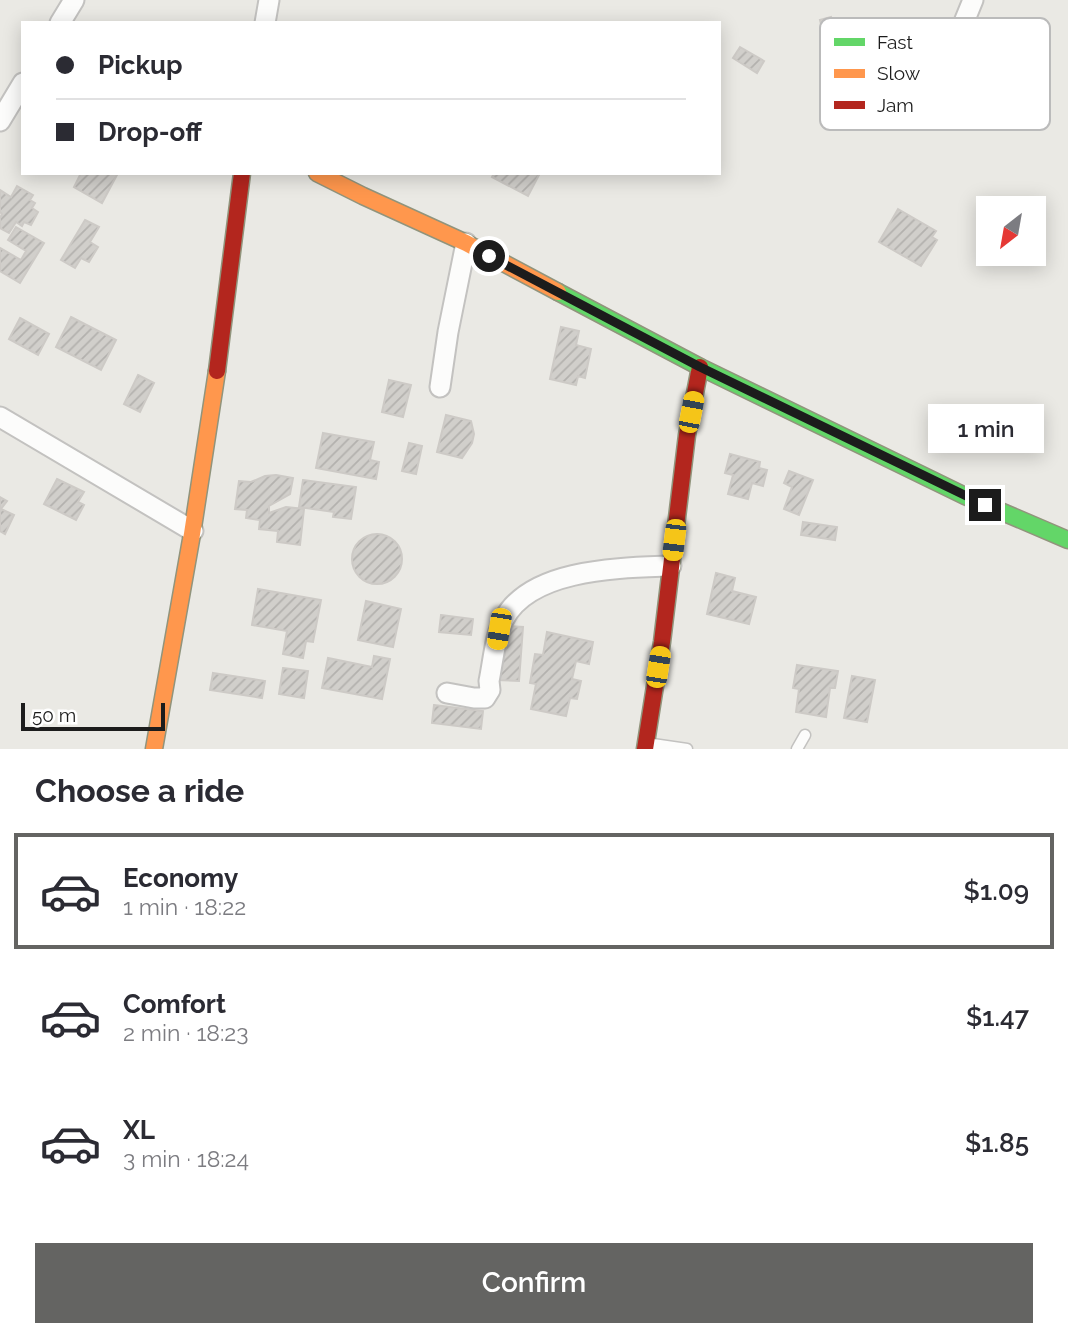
<!DOCTYPE html>
<html lang="en">
<head>
<meta charset="utf-8">
<style>
	:root { --surface:#fff; --page:#f7f7f7; --text:#2b2b33; --muted:#7c7c81; --line:#e1e1e2; --accent:#646462 }
	body { margin:0; font-family:Raleway,sans-serif; background:var(--page); color:var(--text); height:100vh; display:flex; flex-direction:column; font-size:26px; white-space:nowrap }
	* { box-sizing:border-box; margin:0 }
	p { font-size:23px; color:var(--muted) }
	.icon { flex:none; width:38px; height:38px; fill:none; stroke:currentColor; stroke-width:2; stroke-linecap:round; stroke-linejoin:round }
	.map { position:relative; height:749px; overflow:hidden }
	.panel { display:flex; flex-direction:column; background:var(--surface); flex:1 }
	.panel>* { flex:none }
	.guide { position:absolute; left:21px; top:21px; width:700px; height:154px; border-radius:0px; box-shadow:0 4px 18px #0003; display:grid; align-content:center; height:154px; padding:0 35px; background:var(--surface) }
	.needle { width:46px; rotate:211deg }
	.tools { position:absolute; left:976px; top:196px; display:grid; gap:14px }
	.tools a { display:grid; place-items:center; width:70px; height:70px; border-radius:0px; background:var(--surface); box-shadow:0 4px 18px #0003; font-size:35px }
	.scale { position:absolute; left:21px; bottom:18px; width:144px; box-sizing:border-box; padding-left:7px; border:4px solid #1c1c1c; border-top:0; font-size:19px; line-height:24px; white-space:nowrap; color:#1c1c1c; -webkit-text-stroke:5px #fff; paint-order:stroke }
	.end { position:absolute; width:32px; height:32px; margin:-16px; border:9px solid #1c1c1c; background:#fff; box-shadow:0 0 0 4px #fff }
	.from { border-radius:50% }
	.bubble { position:absolute; height:49px; border-radius:0px; background:var(--surface); box-shadow:0 4px 18px #0003; font-size:23px; font-weight:600; line-height:49px; text-align:center }
	.car { position:absolute; width:21px; height:42px; margin:-21px -10px; border-radius:9px; box-shadow:0 0 5px 2px #0007; background:linear-gradient(#f5c518 24%,#345 0 40%,#f5c518 0 76%,#345 0 86%,#f5c518 0) }
	.guide b { display:flex; align-items:center; gap:24px; height:66px; font-size:26px }
	.guide b+b { border-top:2px solid var(--line) }
	.guide i { width:18px; height:18px; background:var(--text) }
	ul { padding:0; list-style:none }
	li { display:flex; align-items:center; gap:21px; height:116px; margin:0 14px 10px; padding:0 21px; border:4px solid transparent; border-radius:0px }
	li div { flex:1 }
	li b { display:block; font-size:26px }
	li em { font-style:normal; font-weight:600 }
	li.current { border-color:var(--accent) }
	li>.icon { width:63px; height:63px; stroke-width:1.5 }
	h2 { padding:0 35px; font-size:32px; line-height:84px }
	.button { display:flex; gap:14px; margin-top:auto; padding:14px 35px }
	.button a { flex:1; height:80px; border-radius:0px; background:var(--accent); color:#fff; font-size:28px; font-weight:600; line-height:80px; text-align:center }
	.map>svg:first-child { display:block }
</style>
</head>
<body>
<div class="map">
<svg width="1068" height="749" viewBox="0 0 1068 749">
	<defs>
		<pattern id="building-hatch" width="6" height="6" patternUnits="userSpaceOnUse" patternTransform="scale(1.75)"><rect width="6" height="6" fill="#d1cfcb"/><path d="M-1 1l2-2M0 6l6-6M5 7l2-2" fill="none" stroke="#b3b1ae"/></pattern>
	</defs>
	<rect width="100%" height="100%" fill="#eae9e4"/>
	<path fill="url(#building-hatch)" stroke="#cdcac6" stroke-width="2" d="M 831,17 L 839,50 L 828,52 L 820,20 Z
		M 740,47 L 764,61 L 757,73 L 733,58 Z
		M 81,173 L 118,173 L 102,203 L 74,187 Z
		M 494,173 L 540,173 L 528,196 L 492,177 Z
		M 17,186 L 33,195 L 30,200 L 35,203 L 32,208 L 38,212 L 31,225 L 24,222 L 22,226 L 16,222 L 9,233 L 0,228 L 0,218 L 2,214 L 0,212 L 0,190 L 11,197 Z
		M 898,209 L 936,231 L 932,237 L 937,240 L 921,266 L 879,242 Z
		M 85,220 L 99,227 L 90,242 L 98,247 L 89,262 L 81,258 L 75,268 L 61,260 Z
		M 16,227 L 44,243 L 20,283 L 0,271 L 0,248 L 21,260 L 26,251 L 8,240 Z
		M 71,317 L 116,340 L 101,370 L 56,347 Z
		M 20,318 L 49,334 L 38,355 L 9,339 Z
		M 561,327 L 579,331 L 576,345 L 591,349 L 585,378 L 578,376 L 576,385 L 550,379 Z
		M 138,375 L 154,383 L 140,412 L 124,404 Z
		M 389,380 L 411,385 L 403,417 L 382,412 Z
		M 446,415 L 471,421 L 474,434 L 472,443 L 462,458 L 437,452 Z
		M 323,433 L 374,442 L 370,460 L 379,462 L 376,479 L 316,468 Z
		M 409,443 L 422,446 L 416,474 L 402,471 Z
		M 730,454 L 760,462 L 759,468 L 767,470 L 763,486 L 752,483 L 748,499 L 728,494 L 733,475 L 725,473 Z
		M 789,471 L 813,480 L 799,515 L 784,509 L 792,487 L 784,483 Z
		M 276,475 L 293,478 L 290,494 L 269,506 L 269,513 L 286,507 L 304,509 L 300,545 L 277,542 L 278,531 L 259,529 L 260,520 L 246,518 L 247,510 L 235,509 L 239,481 L 251,482 L 265,476 Z
		M 57,479 L 84,492 L 78,502 L 84,505 L 76,520 L 44,504 Z
		M 303,480 L 356,487 L 351,519 L 333,517 L 334,512 L 299,507 Z
		M 0,497 L 7,501 L 1,509 L 14,515 L 5,534 L 0,531 Z
		M 803,522 L 837,527 L 835,540 L 801,535 Z
		M352 559a25 25 0 1 1 50 0a25 25 0 1 1-50 0Z
		M 716,573 L 735,578 L 732,591 L 756,597 L 749,624 L 707,614 Z
		M 258,589 L 321,600 L 313,642 L 306,641 L 303,658 L 283,654 L 287,631 L 252,625 Z
		M 366,601 L 401,609 L 393,647 L 358,640 Z
		M 441,615 L 473,619 L 471,635 L 439,632 Z
		M 507,626 L 523,627 L 519,681 L 496,680 L 498,655 L 505,655 Z
		M 547,632 L 593,642 L 589,664 L 576,661 L 572,679 L 581,681 L 577,699 L 570,698 L 566,716 L 531,709 L 536,684 L 530,683 L 535,654 L 543,655 Z
		M 374,656 L 390,659 L 382,699 L 322,688 L 328,658 L 372,667 Z
		M 797,665 L 838,671 L 835,688 L 830,688 L 826,717 L 796,712 L 799,689 L 793,688 Z
		M 283,668 L 308,671 L 304,698 L 279,694 Z
		M 213,673 L 265,681 L 262,698 L 210,690 Z
		M 852,676 L 875,680 L 867,722 L 844,718 Z
		M 434,705 L 483,711 L 481,729 L 432,723 Z"/>
	<g fill="none" stroke-linecap="round" stroke-linejoin="round">
		<defs>
			<path id="lane" d="M 646,743 L 687,749
				M 797,749 L 805,735"/>
			<path id="street" d="M 60,23 L 74,0
				M 265,23 L 269,0
				M 953,49 L 973,0
				M 0,121 L 23,83
				M 440,387 L 448,332 L 466,243
				M 0,417 L 193,531
				M 447,693 L 474,698 L 485,698 L 490,690 L 489,681 C 493,662 495,635 504,619 C 531,568 621,568 671,566"/>
			<path id="fast" d="M 558,292 L 700,367 L 965,496 L 1068,540"/>
			<path id="slow" d="M 317,173 L 363,196 L 466,243 L 558,292
				M 154,749 L 192,534 L 217,371"/>
			<path id="jam" d="M 217,371 L 242,173
				M 645,749 L 662,642 L 687,435 L 700,367"/>
		</defs>
		<use href="#lane" stroke="#c3c2c0" stroke-width="13"/>
		<use href="#street" stroke="#c3c2c0" stroke-width="23"/>
		<use href="#fast" stroke="#91947c" stroke-width="19"/>
		<use href="#slow" stroke="#91947c" stroke-width="19"/>
		<use href="#jam" stroke="#91947c" stroke-width="19"/>
		<use href="#lane" stroke="#fcfcfb" stroke-width="10"/>
		<use href="#street" stroke="#fcfcfb" stroke-width="19"/>
		<use href="#fast" stroke="#63d668" stroke-width="16"/>
		<use href="#slow" stroke="#ff974d" stroke-width="16"/>
		<use href="#jam" stroke="#b3261e" stroke-width="16"/>
	</g>
	<g fill="none" stroke-linecap="round" stroke-linejoin="round">
		<path stroke="#1c1c1c" stroke-width="9" d="M 489,256 L 700,367 L 985,505"/>
	</g>
	<rect x="820" y="18" width="230" height="112" rx="10" fill="#fff" stroke="#bbb" stroke-width="2"/>
	<rect x="834" y="38" width="31" height="8" fill="#63d668"/>
	<rect x="834" y="69" width="31" height="9" fill="#ff974d"/>
	<rect x="834" y="101" width="31" height="8" fill="#b3261e"/>
	<g font-size="19" fill="#1c1c1c">
		<text x="877" y="49">Fast</text>
		<text x="877" y="80">Slow</text>
		<text x="877" y="112">Jam</text>
	</g>
</svg>
<div class="tools">
<a><svg class="needle" viewBox="-14 -14 28 28"><path d="M0-13l5 13h-10z" fill="#e53935"/><path d="M0 13l5-13h-10z" fill="#7c7c81"/></svg></a>
</div>
<div class="scale">50 m</div>
<i class="end from" style="left:489px;top:256px"></i>
<i class="end" style="left:985px;top:505px"></i>
<div class="bubble" style="left:928px;top:404px;width:116px">1 min</div>
<i class="car" style="left:691px;top:412px;rotate:11deg"></i>
<i class="car" style="left:674px;top:540px;rotate:187deg"></i>
<i class="car" style="left:499px;top:629px;rotate:189deg"></i>
<i class="car" style="left:658px;top:667px;rotate:9deg"></i>
<div class="guide">
<b><i class="from"></i>Pickup</b>
<b><i></i>Drop-off</b>
</div>
</div>
<section class="panel">
<h2>Choose a ride</h2>
<ul>
<li class="current"><svg class="icon" aria-label="car" viewBox="0 0 24 24"><path d="M5 17H2v-5l4-1 3-4h7l3 4 3 1v5h-3M9 17h6M6 11h13"/><circle cx="7" cy="17" r="2"/><circle cx="17" cy="17" r="2"/></svg><div><b>Economy</b><p>1 min · 18:22</p></div><em>$1.09</em></li>
<li><svg class="icon" aria-label="car" viewBox="0 0 24 24"><path d="M5 17H2v-5l4-1 3-4h7l3 4 3 1v5h-3M9 17h6M6 11h13"/><circle cx="7" cy="17" r="2"/><circle cx="17" cy="17" r="2"/></svg><div><b>Comfort</b><p>2 min · 18:23</p></div><em>$1.47</em></li>
<li><svg class="icon" aria-label="car" viewBox="0 0 24 24"><path d="M5 17H2v-5l4-1 3-4h7l3 4 3 1v5h-3M9 17h6M6 11h13"/><circle cx="7" cy="17" r="2"/><circle cx="17" cy="17" r="2"/></svg><div><b>XL</b><p>3 min · 18:24</p></div><em>$1.85</em></li>
</ul>
<div class="button"><a>Confirm</a></div>
</section>
</body>
</html>
